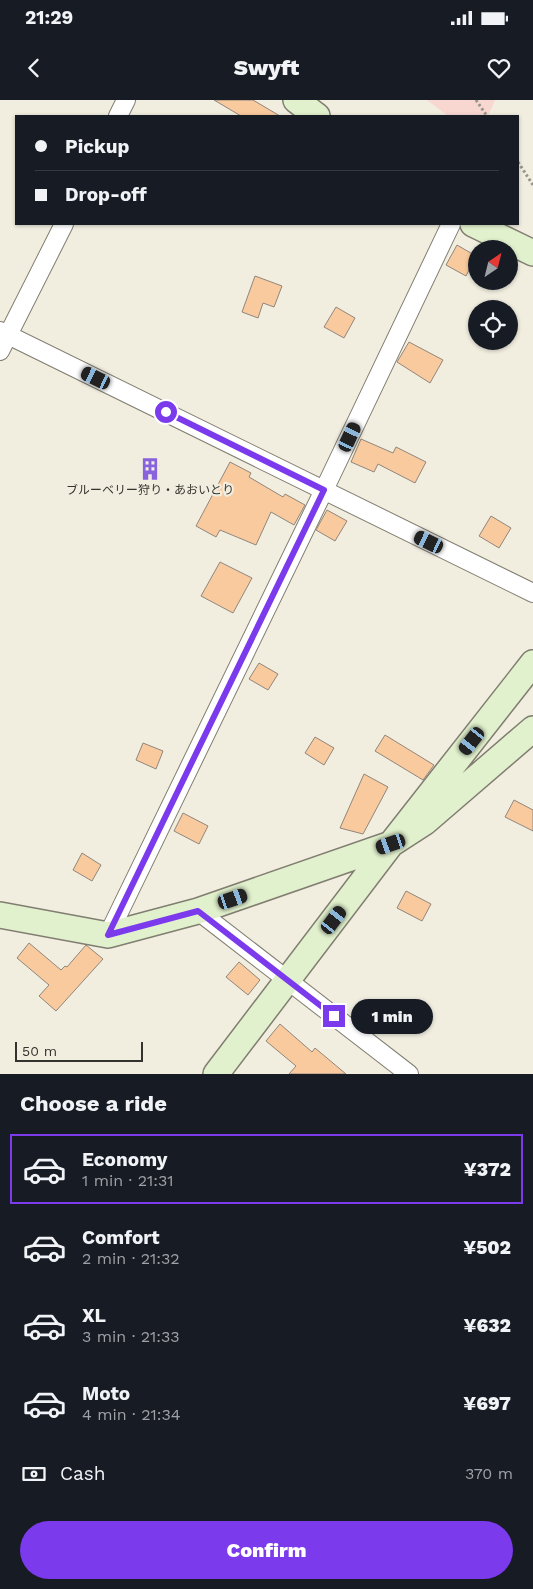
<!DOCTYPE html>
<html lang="en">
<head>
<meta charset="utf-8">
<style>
	:root { --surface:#171b24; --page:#242831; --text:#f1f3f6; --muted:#9ea1a6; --line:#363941; --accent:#7c3aed }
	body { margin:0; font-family:"Work Sans","Noto Sans JP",sans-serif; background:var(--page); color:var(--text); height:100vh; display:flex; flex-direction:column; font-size:19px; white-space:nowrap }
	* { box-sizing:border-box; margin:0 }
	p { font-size:16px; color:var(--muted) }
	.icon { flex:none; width:28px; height:28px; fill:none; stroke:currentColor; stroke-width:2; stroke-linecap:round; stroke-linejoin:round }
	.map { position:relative; height:974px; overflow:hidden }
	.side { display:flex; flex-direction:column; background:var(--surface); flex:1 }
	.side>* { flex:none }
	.hud { position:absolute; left:15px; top:15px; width:504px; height:110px; border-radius:0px; box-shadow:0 1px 4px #0004; display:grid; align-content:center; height:110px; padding:0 20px; background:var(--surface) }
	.needle { width:32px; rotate:35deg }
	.buttons { position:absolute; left:468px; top:140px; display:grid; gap:10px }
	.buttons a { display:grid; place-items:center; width:50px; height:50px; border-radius:50%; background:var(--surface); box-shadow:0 1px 4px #0004; font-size:25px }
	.scale { position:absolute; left:15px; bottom:12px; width:128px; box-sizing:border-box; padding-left:5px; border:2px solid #34332d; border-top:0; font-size:14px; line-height:18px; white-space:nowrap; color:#34332d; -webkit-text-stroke:4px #f1eee0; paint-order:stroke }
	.end { position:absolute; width:22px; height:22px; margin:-11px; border:6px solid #7c3aed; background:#fff; box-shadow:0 0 0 2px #fff }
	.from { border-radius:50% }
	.bubble { position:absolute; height:35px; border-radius:18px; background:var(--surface); box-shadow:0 1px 4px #0004; font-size:16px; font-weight:800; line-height:35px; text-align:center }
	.car { position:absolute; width:15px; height:30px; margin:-15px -8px; border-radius:6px; box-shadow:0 0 4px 1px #0007; background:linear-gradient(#222 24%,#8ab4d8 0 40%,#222 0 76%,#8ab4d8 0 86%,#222 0) }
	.hud b { display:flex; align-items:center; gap:18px; height:48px; font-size:19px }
	.hud b+b { border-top:1px solid var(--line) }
	.hud i { width:12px; height:12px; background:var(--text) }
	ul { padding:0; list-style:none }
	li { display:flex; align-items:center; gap:15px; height:70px; margin:0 10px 8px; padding:0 10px; border:2px solid transparent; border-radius:0px }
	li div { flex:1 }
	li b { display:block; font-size:19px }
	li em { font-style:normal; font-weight:800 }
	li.on { border-color:var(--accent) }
	li>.icon { width:45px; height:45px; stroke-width:1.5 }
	h2 { padding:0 20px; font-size:22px; line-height:60px }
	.pay { display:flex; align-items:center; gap:12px; height:55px; padding:0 20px; font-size:19px }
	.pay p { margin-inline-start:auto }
	.primary-button { display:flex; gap:10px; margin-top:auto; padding:10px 20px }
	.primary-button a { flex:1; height:58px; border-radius:30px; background:var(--accent); color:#fff; font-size:20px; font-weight:800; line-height:58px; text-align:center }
	.status { display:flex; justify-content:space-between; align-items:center; height:35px; padding:0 25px; background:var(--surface); direction:ltr }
	.status svg { height:14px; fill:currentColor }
	header { display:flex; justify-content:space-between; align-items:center; height:65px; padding:0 20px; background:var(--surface); font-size:22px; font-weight:800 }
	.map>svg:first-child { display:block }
</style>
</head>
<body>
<div class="status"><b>21:29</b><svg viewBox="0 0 49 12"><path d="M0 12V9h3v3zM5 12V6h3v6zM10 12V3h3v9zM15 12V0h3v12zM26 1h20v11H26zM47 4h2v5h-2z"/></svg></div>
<header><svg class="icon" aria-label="back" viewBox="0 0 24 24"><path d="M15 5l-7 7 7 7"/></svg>Swyft<svg class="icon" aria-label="heart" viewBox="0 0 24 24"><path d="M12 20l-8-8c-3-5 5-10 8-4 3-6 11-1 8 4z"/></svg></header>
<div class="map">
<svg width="533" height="974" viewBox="0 0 533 974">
	<rect width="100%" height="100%" fill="#f1eee0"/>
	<path fill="#f7d7d0" d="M 427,0 L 495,0 L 488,16 L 448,16 Z"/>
	<path fill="#f9ca9e" stroke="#90867c" d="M 214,0 L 253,0 L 280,16 L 241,16 Z
		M 457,145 L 476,156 L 466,176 L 446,165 Z
		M 255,176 L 282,186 L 274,207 L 263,203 L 258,218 L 242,212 Z
		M 336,207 L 355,218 L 344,238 L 324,227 Z
		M 409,242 L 443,260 L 430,283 L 397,262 Z
		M 361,339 L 393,353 L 396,347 L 426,362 L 415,383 L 378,364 L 374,372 L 351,362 Z
		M 147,360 L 159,365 L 154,378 L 141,373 Z
		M 230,362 L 251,373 L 249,377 L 283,397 L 285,394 L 305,405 L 294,425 L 271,412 L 256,445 L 220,430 L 216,437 L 196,426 Z
		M 327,410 L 347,421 L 335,441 L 316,430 Z
		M 491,416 L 511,428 L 499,448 L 479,436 Z
		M 220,462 L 252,478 L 233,513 L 201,496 Z
		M 259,563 L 278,574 L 268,590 L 249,579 Z
		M 385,635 L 434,665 L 423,680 L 375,651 Z
		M 315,637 L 334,648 L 324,665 L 305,653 Z
		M 143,643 L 163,651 L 156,669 L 136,660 Z
		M 364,674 L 388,687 L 363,734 L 340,728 Z
		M 514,700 L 533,710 L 533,731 L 505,717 Z
		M 183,713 L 208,726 L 199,744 L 174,731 Z
		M 82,753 L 101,765 L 92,781 L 73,770 Z
		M 406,791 L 431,804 L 422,821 L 397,808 Z
		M 29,843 L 61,870 L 65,866 L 67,867 L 86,845 L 103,859 L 56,911 L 39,896 L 49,885 L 17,858 Z
		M 239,862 L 260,880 L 248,895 L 226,877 Z
		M 280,924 L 312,952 L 315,948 L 346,974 L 289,974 L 296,966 L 266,941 Z"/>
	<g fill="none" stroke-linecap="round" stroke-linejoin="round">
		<defs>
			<path id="street" d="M 118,16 L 126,0
				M 0,231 L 533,493
				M 0,251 L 64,124
				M 198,811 L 409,974
				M 108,835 L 324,390 L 451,124"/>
			<path id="secondary" d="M 296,0 L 317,16
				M 473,124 L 533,153
				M 0,815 L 108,835 L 198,811 L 391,744 L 425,722 L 533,629
				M 216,974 L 391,744 L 533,563"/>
		</defs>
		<use href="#street" stroke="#817e71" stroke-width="20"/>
		<use href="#secondary" stroke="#817e71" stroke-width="28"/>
		<path stroke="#98968c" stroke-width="3" stroke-dasharray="2.5 2.5" stroke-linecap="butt" d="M 476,0 L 487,16
			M 518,62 L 533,85"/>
		<use href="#street" stroke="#fff" stroke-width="18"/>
		<use href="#secondary" stroke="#e1f1cd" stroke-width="25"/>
	</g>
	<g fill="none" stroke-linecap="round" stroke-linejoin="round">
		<path stroke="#7c3aed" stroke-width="6" d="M 166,312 L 324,390 L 108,835 L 198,811 L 334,916"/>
	</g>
	<defs>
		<symbol id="building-bare" viewBox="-9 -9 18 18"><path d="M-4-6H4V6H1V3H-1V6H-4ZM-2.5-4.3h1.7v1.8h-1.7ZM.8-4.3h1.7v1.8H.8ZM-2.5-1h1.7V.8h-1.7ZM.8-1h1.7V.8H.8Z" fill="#8962dd" stroke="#f1eee0" stroke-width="2.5" paint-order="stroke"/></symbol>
	</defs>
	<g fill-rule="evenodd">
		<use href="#building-bare" x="134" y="353" width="32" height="32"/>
	</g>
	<g text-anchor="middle" stroke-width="4.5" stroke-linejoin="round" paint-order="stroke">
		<g font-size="12" fill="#34332d" stroke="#f1eee0">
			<text x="150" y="394">ブルーベリー狩り・あおいとり</text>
		</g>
	</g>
</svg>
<div class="buttons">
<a><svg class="needle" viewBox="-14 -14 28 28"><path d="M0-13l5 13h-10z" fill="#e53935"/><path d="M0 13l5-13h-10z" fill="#9ea1a6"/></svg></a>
<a><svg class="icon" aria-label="locate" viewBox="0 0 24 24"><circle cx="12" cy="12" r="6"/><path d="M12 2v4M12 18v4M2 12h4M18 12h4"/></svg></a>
</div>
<div class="scale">50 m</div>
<i class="end from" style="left:166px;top:312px"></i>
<i class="end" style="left:334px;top:916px"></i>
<div class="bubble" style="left:351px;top:899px;width:82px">1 min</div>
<i class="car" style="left:96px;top:278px;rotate:296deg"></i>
<i class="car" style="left:350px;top:337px;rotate:25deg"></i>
<i class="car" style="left:429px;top:442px;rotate:296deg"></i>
<i class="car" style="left:472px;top:641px;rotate:218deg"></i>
<i class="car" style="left:391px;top:744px;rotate:251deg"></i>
<i class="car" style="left:233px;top:799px;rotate:71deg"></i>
<i class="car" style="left:334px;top:820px;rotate:37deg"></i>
<div class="hud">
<b><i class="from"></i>Pickup</b>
<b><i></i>Drop-off</b>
</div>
</div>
<section class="side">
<h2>Choose a ride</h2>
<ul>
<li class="on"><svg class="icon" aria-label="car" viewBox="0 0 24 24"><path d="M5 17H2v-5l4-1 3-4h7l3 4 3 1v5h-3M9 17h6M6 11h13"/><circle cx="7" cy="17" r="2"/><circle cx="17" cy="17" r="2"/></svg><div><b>Economy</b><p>1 min · 21:31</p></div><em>¥372</em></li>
<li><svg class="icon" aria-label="car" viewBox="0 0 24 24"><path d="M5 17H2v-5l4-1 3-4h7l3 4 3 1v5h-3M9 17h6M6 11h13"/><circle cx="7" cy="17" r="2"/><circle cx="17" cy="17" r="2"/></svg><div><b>Comfort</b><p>2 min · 21:32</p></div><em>¥502</em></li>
<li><svg class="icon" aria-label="car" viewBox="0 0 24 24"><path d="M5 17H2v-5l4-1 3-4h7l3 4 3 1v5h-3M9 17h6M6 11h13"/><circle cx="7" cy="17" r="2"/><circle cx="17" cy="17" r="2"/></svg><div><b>XL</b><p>3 min · 21:33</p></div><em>¥632</em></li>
<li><svg class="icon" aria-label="car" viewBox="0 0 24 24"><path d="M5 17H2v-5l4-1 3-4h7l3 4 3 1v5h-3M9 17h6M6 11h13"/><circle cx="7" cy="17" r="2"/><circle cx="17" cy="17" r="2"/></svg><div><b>Moto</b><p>4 min · 21:34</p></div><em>¥697</em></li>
</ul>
<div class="pay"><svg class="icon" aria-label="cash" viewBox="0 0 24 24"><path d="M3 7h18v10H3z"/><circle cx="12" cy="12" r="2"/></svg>Cash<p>370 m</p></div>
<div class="primary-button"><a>Confirm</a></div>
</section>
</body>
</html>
